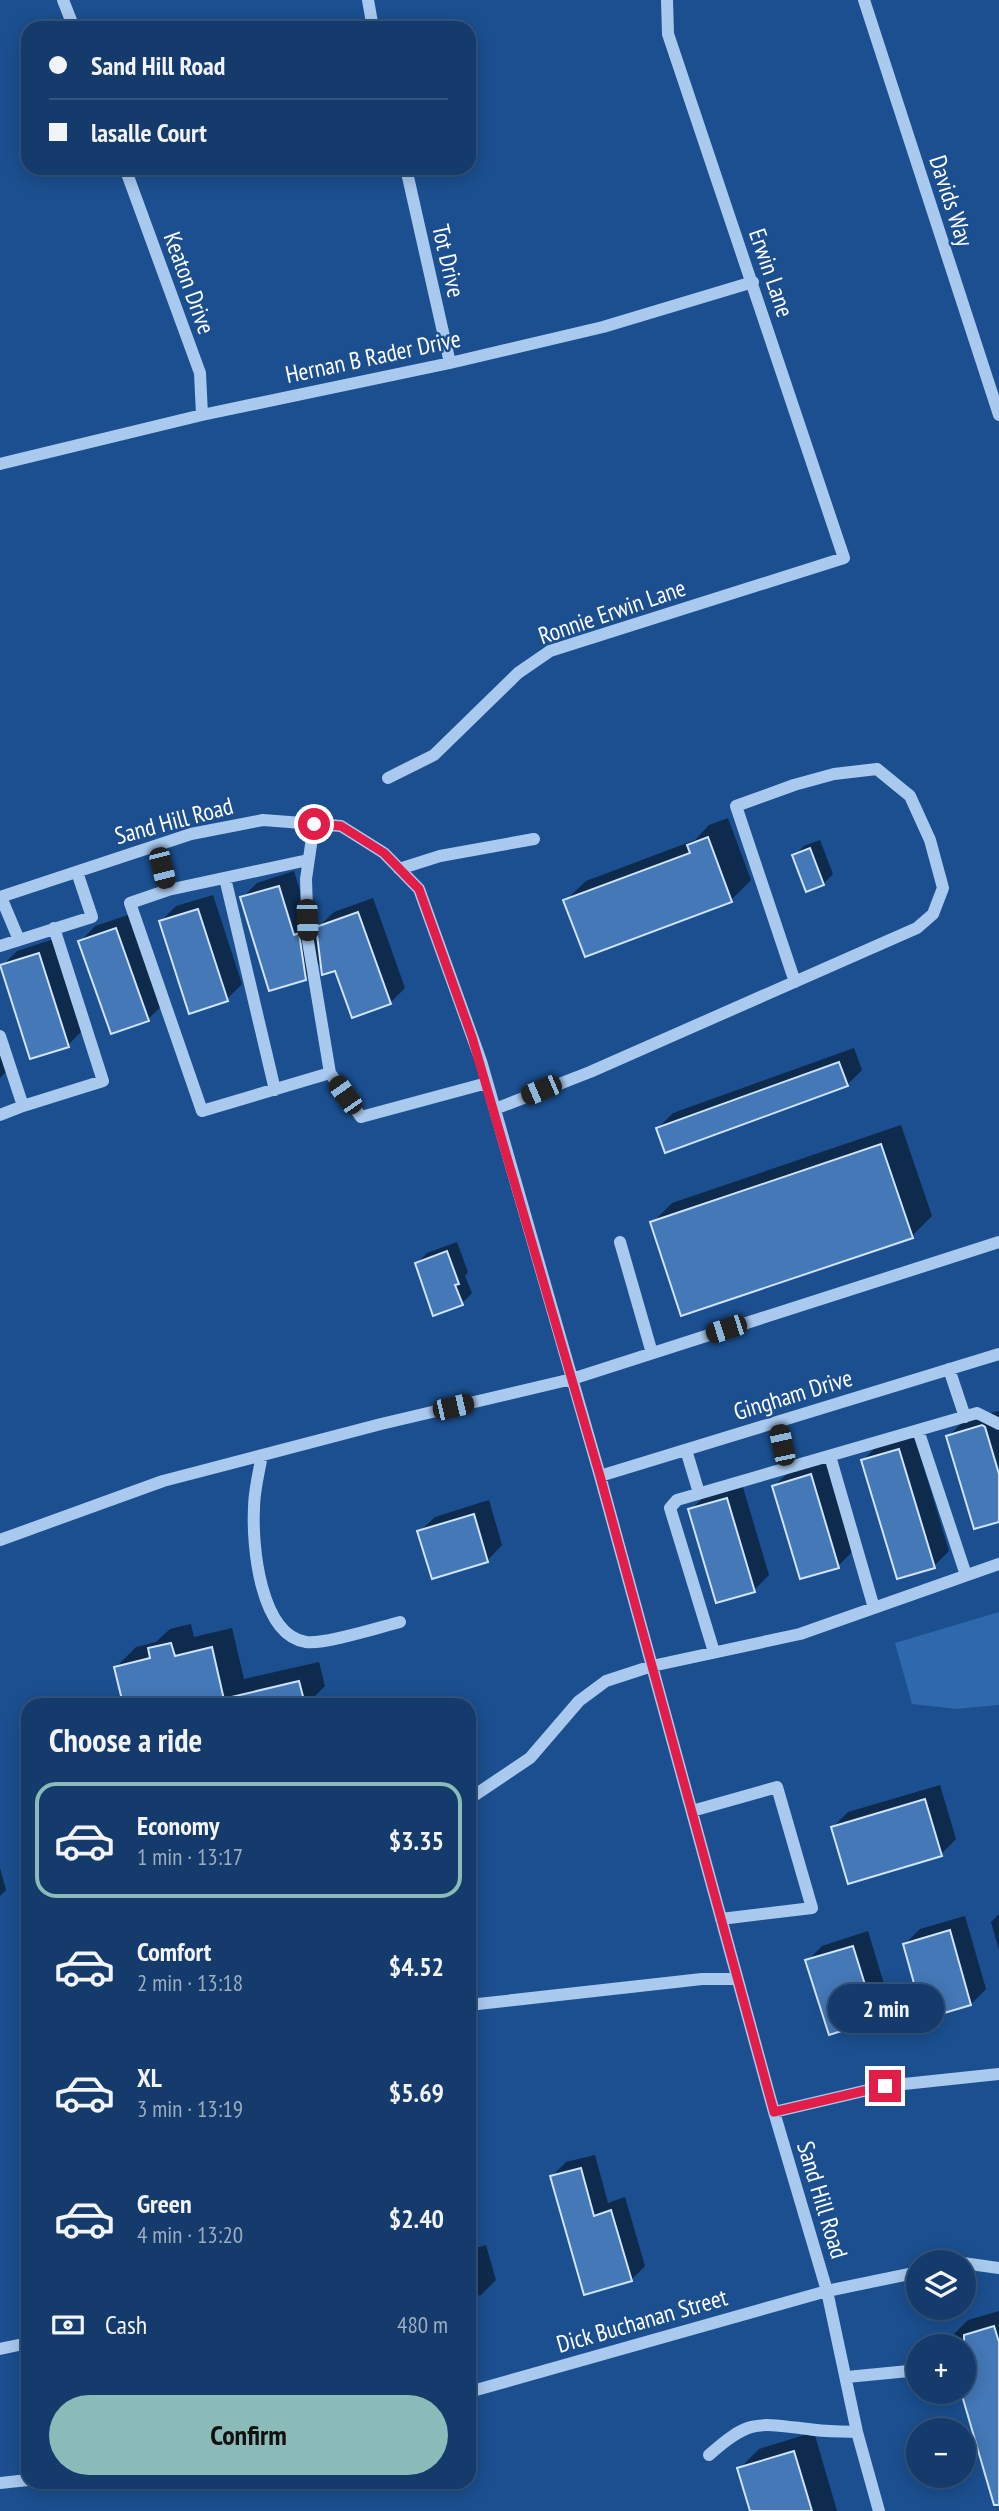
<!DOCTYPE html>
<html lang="en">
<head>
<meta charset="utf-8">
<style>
	:root { --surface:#143b6b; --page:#1d4271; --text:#f1f3f6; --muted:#9dadc1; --line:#33557e; --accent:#8bbbb9 }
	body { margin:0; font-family:"PT Sans Narrow",sans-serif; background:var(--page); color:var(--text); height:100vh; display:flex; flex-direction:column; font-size:26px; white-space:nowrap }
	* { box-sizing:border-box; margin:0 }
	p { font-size:23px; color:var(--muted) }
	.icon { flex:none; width:38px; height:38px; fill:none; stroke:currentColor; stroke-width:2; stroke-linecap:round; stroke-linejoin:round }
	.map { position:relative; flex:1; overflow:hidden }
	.panel { position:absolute; left:21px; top:1698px; width:455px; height:791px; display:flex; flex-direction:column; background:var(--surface); border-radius:21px; box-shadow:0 4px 18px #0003,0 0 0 2px var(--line) }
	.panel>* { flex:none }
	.hud { position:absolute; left:21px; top:21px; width:455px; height:154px; border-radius:21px; box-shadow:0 4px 18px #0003,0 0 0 2px var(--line); display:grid; align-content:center; height:154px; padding:0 28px; background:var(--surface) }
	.tools { position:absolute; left:906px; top:2250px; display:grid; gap:14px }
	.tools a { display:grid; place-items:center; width:70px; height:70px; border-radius:50%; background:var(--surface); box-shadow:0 4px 18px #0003,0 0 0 2px var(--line); font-size:35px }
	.end { position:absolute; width:32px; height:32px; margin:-16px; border:9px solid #e11d48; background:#fff; box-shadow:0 0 0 4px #fff }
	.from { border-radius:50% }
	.bubble { position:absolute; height:49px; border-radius:24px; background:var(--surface); box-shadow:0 4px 18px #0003,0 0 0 2px var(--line); font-size:23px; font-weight:700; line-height:49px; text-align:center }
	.car { position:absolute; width:21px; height:42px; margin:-21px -10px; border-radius:9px; box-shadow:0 0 5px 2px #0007; background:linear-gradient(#222 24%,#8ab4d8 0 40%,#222 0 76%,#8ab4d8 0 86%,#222 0) }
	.hud b { display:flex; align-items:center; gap:24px; height:66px; font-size:26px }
	.hud b+b { border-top:2px solid var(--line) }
	.hud i { width:18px; height:18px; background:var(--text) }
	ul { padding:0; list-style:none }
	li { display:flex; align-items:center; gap:21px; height:116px; margin:0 14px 10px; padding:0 14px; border:4px solid transparent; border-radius:21px }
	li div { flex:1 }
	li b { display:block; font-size:26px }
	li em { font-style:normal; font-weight:700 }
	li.current { border-color:var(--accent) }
	li>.icon { width:63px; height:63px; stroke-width:1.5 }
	h2 { padding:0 28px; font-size:32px; line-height:84px }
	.pay { display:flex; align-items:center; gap:18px; height:77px; padding:0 28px; font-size:26px }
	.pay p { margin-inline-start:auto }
	.action { display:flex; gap:14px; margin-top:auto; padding:14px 28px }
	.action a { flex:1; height:80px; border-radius:42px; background:var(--accent); color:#111; font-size:28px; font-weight:700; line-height:80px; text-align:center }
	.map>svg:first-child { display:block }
</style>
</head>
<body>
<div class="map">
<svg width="999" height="2511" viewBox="0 0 999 2511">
	<rect width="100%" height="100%" fill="#1b4f8f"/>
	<path fill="#2e69ad" d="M 999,1612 L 999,1705 L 956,1709 L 912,1704 L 895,1643 Z"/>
	<path fill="#0007" d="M 728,818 L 751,880 L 731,900 L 565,901 L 586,881 L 695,840 L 709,825 Z
		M 820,840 L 833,874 L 823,884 L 794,856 L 804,846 Z
		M 294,871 L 309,921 L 314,919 L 315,930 L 334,912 L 373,898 L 405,988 L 390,1003 L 322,961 L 305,978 L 242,898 L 257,883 Z
		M 213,895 L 242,984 L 227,999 L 161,921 L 176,906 Z
		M 131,914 L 164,1004 L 148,1019 L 80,942 L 95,926 Z
		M 54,939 L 83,1030 L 68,1045 L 2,966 L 17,951 Z
		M 0,1045 L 9,1069 L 0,1078 Z
		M 854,1048 L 862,1070 L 847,1085 L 658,1128 L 673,1113 Z
		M 901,1125 L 932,1216 L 912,1236 L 652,1223 L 672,1203 Z
		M 457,1242 L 468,1272 L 465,1276 L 472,1293 L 462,1303 L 417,1263 L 427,1253 Z
		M 998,1411 L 999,1411 L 999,1520 L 948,1437 L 963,1421 Z
		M 914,1435 L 949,1551 L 934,1566 L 863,1460 L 878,1445 Z
		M 826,1460 L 853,1551 L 838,1566 L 774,1486 L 790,1471 Z
		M 742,1484 L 769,1575 L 754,1590 L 690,1510 L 706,1495 Z
		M 489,1500 L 502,1545 L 487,1561 L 419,1532 L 435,1517 Z
		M 191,1624 L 194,1637 L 232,1628 L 244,1679 L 319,1662 L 325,1686 L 307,1704 L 125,1704 L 116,1667 L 136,1647 L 156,1642 L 170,1629 Z
		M 940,1785 L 956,1839 L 941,1854 L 833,1827 L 848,1812 Z
		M 0,1868 L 6,1890 L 0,1896 Z
		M 999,1914 L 999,1950 L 991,1922 Z
		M 965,1916 L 986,1989 L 971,2004 L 905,1944 L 920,1929 Z
		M 868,1931 L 890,2004 L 875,2019 L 807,1961 L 822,1946 Z
		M 595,2155 L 608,2203 L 625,2197 L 645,2266 L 631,2280 L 552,2176 L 566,2162 Z
		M 486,2245 L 496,2280 L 481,2295 L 469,2298 L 469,2250 Z
		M 999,2311 L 999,2475 L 964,2392 L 964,2347 L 950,2347 L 948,2340 L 968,2320 Z
		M 814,2432 L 837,2511 L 752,2511 L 739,2469 L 759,2449 Z"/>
	<path fill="#4478b7" stroke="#cfe3fa" stroke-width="2" d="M 708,837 L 732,902 L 585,957 L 563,900 L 690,853 L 687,845 Z
		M 810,848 L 824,885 L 806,892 L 792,855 Z
		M 279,886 L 294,935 L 299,933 L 306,980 L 269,991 L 240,897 Z
		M 198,909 L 228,1001 L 189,1014 L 159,921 Z
		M 358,912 L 391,1004 L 352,1018 L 335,971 L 322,975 L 316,927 Z
		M 116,928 L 149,1021 L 111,1034 L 78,941 Z
		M 39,953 L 69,1047 L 30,1059 L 0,965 Z
		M 839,1062 L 848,1086 L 665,1153 L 656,1128 Z
		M 881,1144 L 913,1238 L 681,1316 L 650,1222 Z
		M 447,1251 L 459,1284 L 455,1285 L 463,1305 L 433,1316 L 415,1263 Z
		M 982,1425 L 985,1427 L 999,1474 L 999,1522 L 974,1529 L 946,1436 Z
		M 899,1449 L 935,1568 L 897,1579 L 861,1460 Z
		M 811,1474 L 839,1568 L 800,1579 L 772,1486 Z
		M 727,1498 L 755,1592 L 716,1603 L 688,1509 Z
		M 474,1514 L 488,1562 L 432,1579 L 417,1531 Z
		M 171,1643 L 175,1656 L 212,1647 L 225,1704 L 123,1704 L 114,1667 L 150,1658 L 148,1648 Z
		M 299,1681 L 305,1704 L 228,1704 L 227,1698 Z
		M 925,1799 L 942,1856 L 848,1884 L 831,1827 Z
		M 950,1930 L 971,2005 L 924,2019 L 903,1944 Z
		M 853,1946 L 876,2020 L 829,2035 L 805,1960 Z
		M 581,2168 L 594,2216 L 611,2210 L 632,2281 L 584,2295 L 550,2176 Z
		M 994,2326 L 999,2342 L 999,2505 L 994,2505 L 961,2392 L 964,2392 L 964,2335 Z
		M 794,2451 L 812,2511 L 750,2511 L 737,2468 Z"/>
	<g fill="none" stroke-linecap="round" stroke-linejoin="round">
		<path stroke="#a9c9ee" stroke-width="12" d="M 63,0 L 74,28
			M 368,0 L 373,28
			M 864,0 L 999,415
			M 125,168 L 200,373 L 202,415
			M 406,168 L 450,363
			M 0,464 L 202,415 L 450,363 L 603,327 L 753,282
			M 388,778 L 434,755 L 518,673 L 550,651 L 844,558 L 668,34 L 667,0
			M 314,824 L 306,879 L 308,941 L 330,1073
			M 157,845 L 168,890 L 130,903 L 202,1111 L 330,1073 L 361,1117 L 487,1083
			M 399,869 L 440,856 L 534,839
			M 225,878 L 275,1090
			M 168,890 L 308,860
			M 0,897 L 191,834 L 263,820 L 341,826 L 384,853 L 419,889 L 481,1061 L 600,1476 L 774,2112 L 827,2291 L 857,2432 L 879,2511
			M 1,897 L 19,940
			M 0,946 L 92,917 L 77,872
			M 0,1036 L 23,1106 L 103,1081 L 54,928
			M 495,1109 L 590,1072 L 917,928 L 933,914 L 943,888 L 930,840 L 910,796 L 877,769 L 834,774 L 794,785 L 736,806 L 795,982
			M 0,1115 L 23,1106
			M 620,1242 L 652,1353
			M 949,1369 L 965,1417
			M 777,1422 L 787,1468
			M 918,1430 L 966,1575
			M 686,1450 L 699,1493
			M 262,1455 C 259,1472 254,1491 254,1508 C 252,1546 260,1635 306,1642 C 324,1645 380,1627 400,1622
			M 830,1456 L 874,1608
			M 600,1476 L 999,1354
			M 0,1540 L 163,1481 L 381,1424 L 572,1379 L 999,1242
			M 714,1652 L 670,1508 L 677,1500 L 977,1413 L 999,1424
			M 469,1799 L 530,1758 L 579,1701 L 606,1681 L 652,1666 L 800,1634 L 999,1564
			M 692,1811 L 777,1787 L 812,1908 L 721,1919
			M 469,2005 L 702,1979 L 737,1979
			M 774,2112 L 885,2086 L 999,2074
			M 963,2263 L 999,2268
			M 0,2349 L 28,2343
			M 847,2377 L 919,2370
			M 469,2392 L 827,2291 L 919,2272
			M 709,2455 C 749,2419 757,2423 808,2429 C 824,2432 841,2431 857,2432
			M 0,2483 L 28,2480"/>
	</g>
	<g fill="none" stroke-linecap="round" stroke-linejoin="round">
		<path stroke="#e11d48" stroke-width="9" d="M 314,824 L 341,826 L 384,853 L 419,889 L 472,1037 L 600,1476 L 774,2112 L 885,2086"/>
	</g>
	<g text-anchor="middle" stroke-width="5" stroke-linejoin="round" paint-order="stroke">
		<g font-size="24" fill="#fff" stroke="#1b4f8f">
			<text transform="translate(951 201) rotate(72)" y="8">Davids Way</text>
			<text transform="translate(448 261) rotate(77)" y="8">Tot Drive</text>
			<text transform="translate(771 273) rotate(71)" y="8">Erwin Lane</text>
			<text transform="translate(189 283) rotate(70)" y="8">Keaton Drive</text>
			<text transform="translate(373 357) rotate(-12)" y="8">Hernan B Rader Drive</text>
			<text transform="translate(612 612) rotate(-19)" y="8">Ronnie Erwin Lane</text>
			<text transform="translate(174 821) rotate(-15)" y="8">Sand Hill Road</text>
			<text transform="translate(793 1395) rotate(-17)" y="8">Gingham Drive</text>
			<text transform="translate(822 2200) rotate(73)" y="8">Sand Hill Road</text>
			<text transform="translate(642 2321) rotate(-16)" y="8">Dick Buchanan Street</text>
		</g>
	</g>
</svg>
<div class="tools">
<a><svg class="icon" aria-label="layers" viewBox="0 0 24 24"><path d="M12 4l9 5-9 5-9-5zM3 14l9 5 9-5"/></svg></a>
<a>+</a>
<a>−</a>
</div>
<i class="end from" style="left:314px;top:824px"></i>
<i class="end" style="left:885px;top:2086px"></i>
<div class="bubble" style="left:828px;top:1984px;width:116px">2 min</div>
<i class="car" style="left:162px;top:868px;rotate:166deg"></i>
<i class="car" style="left:307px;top:920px;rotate:178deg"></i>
<i class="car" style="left:541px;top:1090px;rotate:247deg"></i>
<i class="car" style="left:345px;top:1095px;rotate:325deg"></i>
<i class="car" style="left:726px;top:1329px;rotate:252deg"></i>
<i class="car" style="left:453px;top:1407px;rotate:77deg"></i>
<i class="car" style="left:782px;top:1445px;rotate:348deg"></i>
<div class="hud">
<b><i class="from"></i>Sand Hill Road</b>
<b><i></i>lasalle Court</b>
</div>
<section class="panel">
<h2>Choose a ride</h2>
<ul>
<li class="current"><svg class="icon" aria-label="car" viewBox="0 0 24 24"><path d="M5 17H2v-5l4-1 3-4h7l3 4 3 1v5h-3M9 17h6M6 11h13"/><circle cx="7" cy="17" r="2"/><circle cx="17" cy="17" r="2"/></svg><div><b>Economy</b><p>1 min · 13:17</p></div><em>$3.35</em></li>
<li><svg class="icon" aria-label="car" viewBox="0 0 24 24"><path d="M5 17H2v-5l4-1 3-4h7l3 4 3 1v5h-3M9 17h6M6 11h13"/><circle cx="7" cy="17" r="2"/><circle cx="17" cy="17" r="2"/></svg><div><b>Comfort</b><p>2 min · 13:18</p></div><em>$4.52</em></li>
<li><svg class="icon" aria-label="car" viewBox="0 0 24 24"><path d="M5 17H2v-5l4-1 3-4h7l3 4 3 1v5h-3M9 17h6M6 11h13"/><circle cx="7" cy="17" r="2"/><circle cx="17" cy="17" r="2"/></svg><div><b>XL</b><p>3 min · 13:19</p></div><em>$5.69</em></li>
<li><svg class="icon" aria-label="car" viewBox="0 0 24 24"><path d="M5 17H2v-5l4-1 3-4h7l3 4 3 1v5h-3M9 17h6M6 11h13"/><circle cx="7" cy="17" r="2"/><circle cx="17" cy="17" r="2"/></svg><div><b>Green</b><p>4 min · 13:20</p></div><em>$2.40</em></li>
</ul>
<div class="pay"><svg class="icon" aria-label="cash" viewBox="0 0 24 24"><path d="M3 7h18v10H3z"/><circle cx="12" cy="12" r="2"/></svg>Cash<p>480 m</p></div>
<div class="action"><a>Confirm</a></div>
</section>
</div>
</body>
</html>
